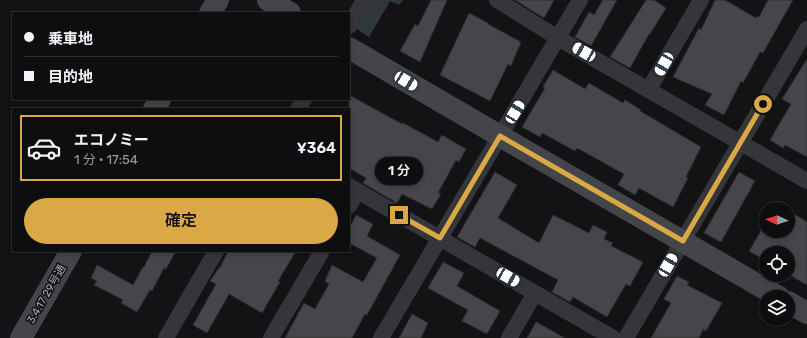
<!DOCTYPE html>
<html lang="ja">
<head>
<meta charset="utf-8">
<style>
	:root { --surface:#0e0e10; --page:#1c1c1e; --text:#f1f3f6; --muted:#9b9c9f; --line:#2e2e30; --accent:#daa946 }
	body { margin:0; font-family:Rubik,"Noto Sans JP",sans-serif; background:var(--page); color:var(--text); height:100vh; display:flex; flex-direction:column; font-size:15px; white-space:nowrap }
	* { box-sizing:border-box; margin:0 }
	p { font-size:13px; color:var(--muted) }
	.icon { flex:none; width:22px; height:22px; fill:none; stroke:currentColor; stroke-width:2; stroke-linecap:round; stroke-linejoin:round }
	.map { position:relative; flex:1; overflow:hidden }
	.details { position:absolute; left:12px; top:108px; width:338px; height:144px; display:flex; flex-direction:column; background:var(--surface); border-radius:0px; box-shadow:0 2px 6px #0003,0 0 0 1px var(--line) }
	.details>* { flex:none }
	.banner { position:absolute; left:12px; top:12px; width:338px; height:88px; border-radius:0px; box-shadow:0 2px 6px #0003,0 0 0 1px var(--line); display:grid; align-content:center; height:88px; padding:0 12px; background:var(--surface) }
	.needle { width:26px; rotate:274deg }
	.tools { position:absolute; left:759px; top:202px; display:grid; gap:8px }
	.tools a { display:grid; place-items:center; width:36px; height:36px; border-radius:50%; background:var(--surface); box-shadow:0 2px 6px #0003,0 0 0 1px var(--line); font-size:20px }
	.end { position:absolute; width:18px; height:18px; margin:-9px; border:5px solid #daa946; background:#111; box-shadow:0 0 0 2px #111 }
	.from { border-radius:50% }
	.bubble { position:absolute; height:28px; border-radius:14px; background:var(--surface); box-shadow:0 2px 6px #0003,0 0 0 1px var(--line); font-size:13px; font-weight:600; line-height:28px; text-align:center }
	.car { position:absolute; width:12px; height:24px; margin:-12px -6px; border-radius:5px; box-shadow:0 0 3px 1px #0007; background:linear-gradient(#fff 24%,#345 0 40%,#fff 0 76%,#345 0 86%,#fff 0) }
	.banner b { display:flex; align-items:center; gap:14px; height:38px; font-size:15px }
	.banner b+b { border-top:1px solid var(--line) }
	.banner i { width:10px; height:10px; background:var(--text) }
	ul { padding:7px 0 0; list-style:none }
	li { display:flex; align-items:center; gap:12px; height:66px; margin:0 8px 6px; padding:0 4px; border:2px solid transparent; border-radius:0px }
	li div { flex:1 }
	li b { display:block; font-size:15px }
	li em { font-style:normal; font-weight:600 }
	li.selected { border-color:var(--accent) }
	li>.icon { width:36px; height:36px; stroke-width:1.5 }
	.primary-button { display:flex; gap:8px; margin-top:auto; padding:8px 12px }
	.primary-button a { flex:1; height:46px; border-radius:24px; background:var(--accent); color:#111; font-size:16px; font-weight:600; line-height:46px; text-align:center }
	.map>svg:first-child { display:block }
</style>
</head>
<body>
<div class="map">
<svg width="807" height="338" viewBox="0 0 807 338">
	<rect width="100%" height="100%" fill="#131315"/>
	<path fill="#30383e" d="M 366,0 L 403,0 L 399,5 L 390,1 L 369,37 L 351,25 Z"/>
	<path fill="#46464a" stroke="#2e2e30" d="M 431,0 L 447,0 L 420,62 L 400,51 L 415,24 L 418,26 Z
		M 515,0 L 554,0 L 544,18 Z
		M 603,0 L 617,0 L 591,46 L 575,37 L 589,12 L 594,15 Z
		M 646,0 L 654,0 L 666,8 L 650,34 L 649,34 L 630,68 L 610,57 Z
		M 715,0 L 725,0 L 756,18 L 757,16 L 759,17 L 768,0 L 793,0 L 763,53 L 760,52 L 743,83 L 741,81 L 724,115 L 705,105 L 712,94 L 673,77 L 699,28 L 701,30 Z
		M 469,13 L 488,23 L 488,24 L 521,42 L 511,66 L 508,64 L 490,101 L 440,75 Z
		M 807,59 L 807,157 L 785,145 L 783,148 L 770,140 L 791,104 L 782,99 Z
		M 553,70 L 585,89 L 589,83 L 623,103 L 625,100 L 641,110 L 640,111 L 701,147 L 686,177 L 688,178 L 673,207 L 639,188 L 635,195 L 618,185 L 624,174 L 577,148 L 575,151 L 542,133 L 540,137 L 522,127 L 545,88 L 543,87 Z
		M 349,95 L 402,124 L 403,123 L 438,142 L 442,135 L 466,149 L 459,162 L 456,160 L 438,193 L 441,194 L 432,209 L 402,194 L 397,203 L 363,183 L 366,178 L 349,168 Z
		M 495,172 L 517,185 L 498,218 L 539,243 L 553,215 L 589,233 L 593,225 L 607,232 L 604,239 L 613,243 L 611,246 L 643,262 L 630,286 L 626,284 L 607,317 L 573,297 L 570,302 L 552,292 L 558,280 L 480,238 L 475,247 L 457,237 Z
		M 739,172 L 755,181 L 721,242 L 704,233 Z
		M 788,210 L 807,222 L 807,285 L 788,274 L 788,253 L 766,253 L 766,261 L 749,251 L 762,229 L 764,230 L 766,227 L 766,231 L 788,231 Z
		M 356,215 L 373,224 L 367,236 L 400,255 L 367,315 L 365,314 L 352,338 L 285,338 L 304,303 L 315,309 L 329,284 L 325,281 L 332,265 L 363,282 L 377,258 L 349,243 L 349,229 Z
		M 152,251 L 176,251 L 166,269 L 164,268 L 152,291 L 150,290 L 137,312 L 121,303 L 123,300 L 94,285 L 97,281 L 91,278 L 97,265 L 133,285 L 143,267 L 144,267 Z
		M 228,251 L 296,251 L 278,281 L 280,282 L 262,313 L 229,294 L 207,333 L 193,325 L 216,284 L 210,281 L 219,268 L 220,268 Z
		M 443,262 L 464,273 L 457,286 L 500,311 L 487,334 L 462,321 L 468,310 L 428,288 Z
		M 677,276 L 689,282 L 687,285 L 722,303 L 706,331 L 703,329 L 699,338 L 651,338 L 671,303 L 664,299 Z
		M 412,314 L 428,323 L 421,338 L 399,338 Z
		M 536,322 L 565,338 L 527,338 Z"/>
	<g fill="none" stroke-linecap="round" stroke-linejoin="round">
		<path stroke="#353639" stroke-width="16" d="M 497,0 L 558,38 L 807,181
			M 349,26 L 364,0
			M 649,89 L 701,0
			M 298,109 L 304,99
			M 349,186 L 613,338
			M 349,206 L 358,191
			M 166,338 L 216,251
			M 271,338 L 322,251
			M 381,338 L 580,0
			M 509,338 L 535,293
			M 626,338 L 807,29"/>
		<path stroke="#434549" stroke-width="22" d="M 268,0 L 290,13
			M 210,13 L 218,0
			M 349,48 L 500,136 L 779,297
			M 154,109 L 160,99
			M 788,302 L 807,313
			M 21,338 L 71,251"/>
	</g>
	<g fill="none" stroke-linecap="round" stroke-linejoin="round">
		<path stroke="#daa946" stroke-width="5" d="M 399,215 L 440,238 L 500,136 L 683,241 L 763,104"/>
	</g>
	<g text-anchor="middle" stroke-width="3" stroke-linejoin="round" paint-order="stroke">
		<g font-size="11" fill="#a7abb3" stroke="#0e0e10">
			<text transform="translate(46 294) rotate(-60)" y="4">3.4.17 29号通</text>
		</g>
	</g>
</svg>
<div class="tools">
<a><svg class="needle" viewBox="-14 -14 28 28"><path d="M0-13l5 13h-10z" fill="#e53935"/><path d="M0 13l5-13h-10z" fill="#9b9c9f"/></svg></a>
<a><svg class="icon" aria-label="locate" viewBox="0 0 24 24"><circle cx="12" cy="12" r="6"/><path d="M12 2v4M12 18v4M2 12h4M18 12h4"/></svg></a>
<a><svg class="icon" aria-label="layers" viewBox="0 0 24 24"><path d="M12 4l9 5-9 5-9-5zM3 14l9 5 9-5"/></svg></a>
</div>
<i class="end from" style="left:763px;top:104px"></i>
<i class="end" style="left:399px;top:215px"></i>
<div class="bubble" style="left:375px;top:157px;width:48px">1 分</div>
<i class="car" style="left:584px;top:52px;rotate:300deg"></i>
<i class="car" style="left:664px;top:64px;rotate:210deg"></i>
<i class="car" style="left:406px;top:81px;rotate:121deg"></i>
<i class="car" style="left:515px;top:112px;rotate:31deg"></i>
<i class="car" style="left:668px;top:265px;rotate:30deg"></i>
<i class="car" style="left:508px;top:277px;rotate:120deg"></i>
<div class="banner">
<b><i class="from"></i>乗車地</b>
<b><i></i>目的地</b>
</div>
<section class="details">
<ul>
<li class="selected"><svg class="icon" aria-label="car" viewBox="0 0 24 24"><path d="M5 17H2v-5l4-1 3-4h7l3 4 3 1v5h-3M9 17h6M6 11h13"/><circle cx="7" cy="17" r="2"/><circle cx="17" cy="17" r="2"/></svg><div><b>エコノミー</b><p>1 分 · 17:54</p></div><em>¥364</em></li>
</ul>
<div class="primary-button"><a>確定</a></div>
</section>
</div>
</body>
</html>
